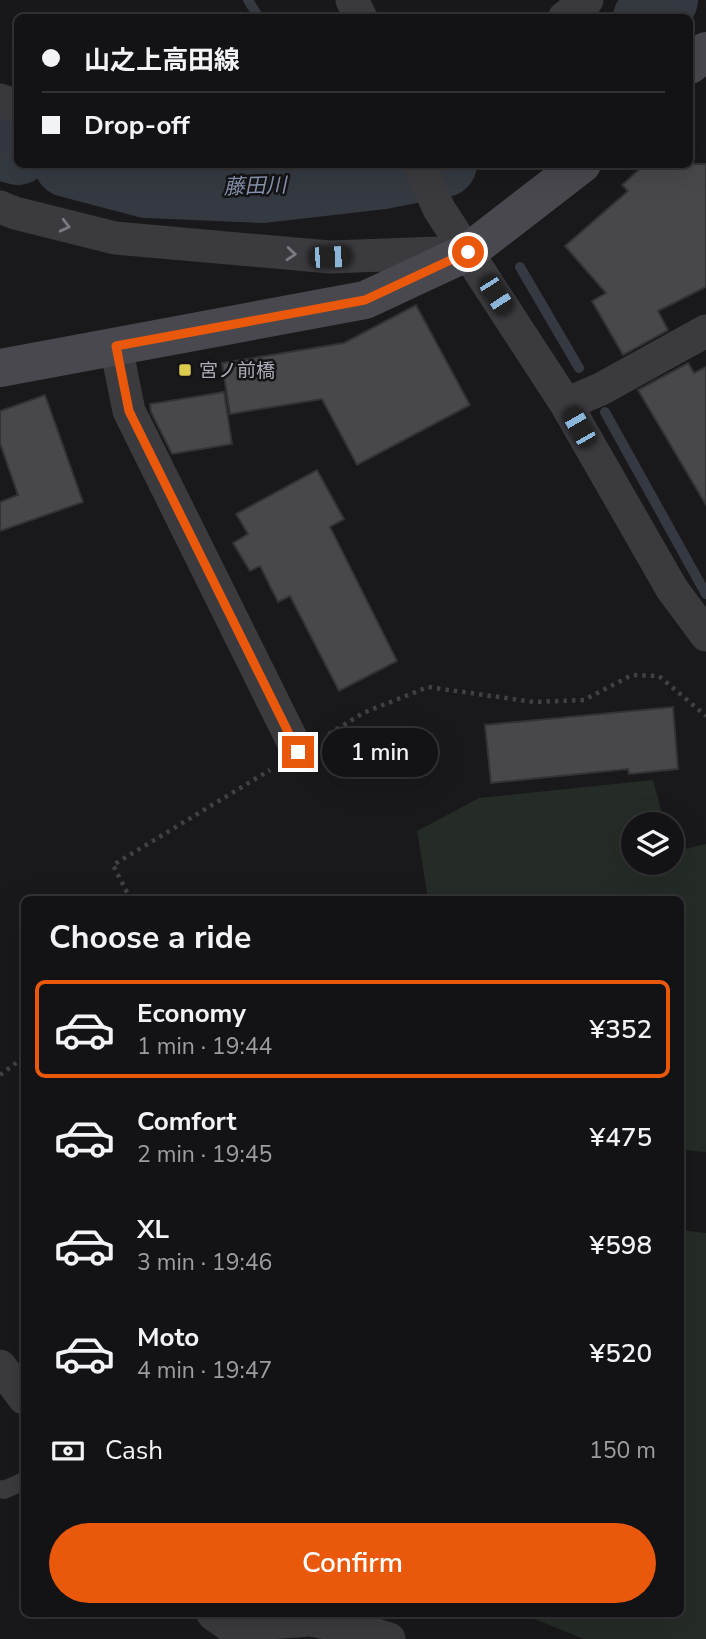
<!DOCTYPE html>
<html lang="en">
<head>
<meta charset="utf-8">
<style>
	:root { --surface:#131214; --page:#202022; --text:#f1f3f6; --muted:#9d9ea0; --line:#323234; --accent:#ea580c }
	body { margin:0; font-family:"Nunito Sans","Noto Sans JP",sans-serif; background:var(--page); color:var(--text); height:100vh; display:flex; flex-direction:column; font-size:26px; white-space:nowrap }
	* { box-sizing:border-box; margin:0 }
	p { font-size:23px; color:var(--muted) }
	.icon { flex:none; width:38px; height:38px; fill:none; stroke:currentColor; stroke-width:2; stroke-linecap:round; stroke-linejoin:round }
	.map { position:relative; flex:1; overflow:hidden }
	.panel { position:absolute; left:21px; top:896px; width:663px; height:721px; display:flex; flex-direction:column; background:var(--surface); border-radius:10px; box-shadow:0 7px 28px #0002,0 0 0 2px var(--line) }
	.panel>* { flex:none }
	.guide { position:absolute; left:14px; top:14px; width:679px; height:154px; border-radius:10px; box-shadow:0 7px 28px #0002,0 0 0 2px var(--line); display:grid; align-content:center; height:154px; padding:0 28px; background:var(--surface) }
	.tools { position:absolute; left:621px; top:812px; display:grid; gap:14px }
	.tools a { display:grid; place-items:center; width:63px; height:63px; border-radius:50%; background:var(--surface); box-shadow:0 7px 28px #0002,0 0 0 2px var(--line); font-size:35px }
	.end { position:absolute; width:32px; height:32px; margin:-16px; border:9px solid #ea580c; background:#fff; box-shadow:0 0 0 4px #fff }
	.from { border-radius:50% }
	.bubble { position:absolute; height:49px; border-radius:24px; background:var(--surface); box-shadow:0 7px 28px #0002,0 0 0 2px var(--line); font-size:23px; font-weight:600; line-height:49px; text-align:center }
	.car { position:absolute; width:21px; height:42px; margin:-21px -10px; border-radius:9px; box-shadow:0 0 5px 2px #0007; background:linear-gradient(#222 24%,#8ab4d8 0 40%,#222 0 76%,#8ab4d8 0 86%,#222 0) }
	.guide b { display:flex; align-items:center; gap:24px; height:66px; font-size:26px }
	.guide b+b { border-top:2px solid var(--line) }
	.guide i { width:18px; height:18px; background:var(--text) }
	ul { padding:0; list-style:none }
	li { display:flex; align-items:center; gap:21px; height:98px; margin:0 14px 10px; padding:0 14px; border:4px solid transparent; border-radius:10px }
	li div { flex:1 }
	li b { display:block; font-size:26px }
	li em { font-style:normal; font-weight:600 }
	li.current { border-color:var(--accent) }
	li>.icon { width:63px; height:63px; stroke-width:1.5 }
	h2 { padding:0 28px; font-size:32px; line-height:84px }
	.pay { display:flex; align-items:center; gap:18px; height:77px; padding:0 28px; font-size:26px }
	.pay p { margin-inline-start:auto }
	.action { display:flex; gap:14px; margin-top:auto; padding:14px 28px }
	.action a { flex:1; height:80px; border-radius:42px; background:var(--accent); color:#fff; font-size:28px; font-weight:600; line-height:80px; text-align:center }
	.map>svg:first-child { display:block }
</style>
</head>
<body>
<div class="map">
<svg width="706" height="1639" viewBox="0 0 706 1639">
	<rect width="100%" height="100%" fill="#19181a"/>
	<path fill="#252c27" d="M 653,780 L 665,824 L 634,824 L 634,863 L 672,863 L 672,852 L 706,844 L 706,1152 L 683,1150 L 681,1162 L 681,900 L 425,899 L 427,893 L 417,831 L 479,798 Z
		M 681,1230 L 706,1233 L 706,1639 L 584,1639 L 522,1614 L 681,1614 Z"/>
	<g fill="none" stroke-linecap="round" stroke-linejoin="round">
		<path stroke="#353a42" stroke-width="10" d="M 248,0 L 259,18
			M 335,164 L 344,180
			M 520,267 L 579,368
			M 605,412 L 706,594"/>
		<path stroke="#353a42" stroke-width="66" d="M 646,18 L 665,0
			M 0,147 L 18,152
			M 67,164 L 147,185 L 263,190 L 384,176 L 444,164"/>
	</g>
	<path fill="#48484c" stroke="#333336" stroke-width="2" d="M 645,164 L 706,164 L 706,287 L 658,311 L 668,330 L 623,355 L 592,301 L 606,293 L 565,246 L 628,191 L 622,185 Z
		M 416,305 L 470,405 L 357,465 L 322,399 L 230,414 L 222,363 L 344,343 Z
		M 688,363 L 694,373 L 706,367 L 706,505 L 638,390 Z
		M 224,392 L 232,444 L 172,454 L 151,412 L 150,404 Z
		M 45,395 L 83,502 L 0,531 L 0,502 L 18,495 L 0,443 L 0,411 Z
		M 317,470 L 344,519 L 330,527 L 397,661 L 339,691 L 290,596 L 278,602 L 260,566 L 250,571 L 233,543 L 248,534 L 236,514 Z
		M 673,707 L 678,769 L 629,774 L 628,769 L 491,783 L 485,725 Z"/>
	<g fill="none" stroke-linecap="round" stroke-linejoin="round">
		<path stroke="#404045" stroke-width="4.5" stroke-dasharray="3.5 5" stroke-linecap="butt" d="M 329,734 L 363,713 L 428,687 L 534,702 L 584,700 L 632,675 L 659,676 L 706,716
			M 131,900 L 113,865 L 270,770
			M 0,1075 L 24,1057"/>
		<path stroke="#3a3a3f" stroke-width="18" d="M 0,1489 L 4,1490 L 24,1481"/>
		<path stroke="#3a3a3f" stroke-width="33" d="M 352,0 L 361,18
			M 564,18 L 587,0
			M 0,100 L 18,107
			M 419,164 L 439,209 L 566,404 L 672,589 L 706,635
			M 0,207 L 15,213 L 115,238 L 330,257 L 465,252
			M 116,347 L 129,411 L 298,752
			M 566,404 L 601,389 L 706,331
			M 0,1366 L 24,1398
			M 213,1614 L 230,1626 L 310,1620 L 354,1628 L 389,1639"/>
		<path stroke="#48484e" stroke-width="38" d="M 690,65 L 706,51
			M 0,368 L 365,300 L 468,252 L 582,164"/>
	</g>
	<defs><path id="oneway-chevron" d="M-2-3.5L2.5 0L-2 3.5" fill="none" stroke-width="1.6" stroke-linecap="round" stroke-linejoin="round" transform="scale(1.75)"/></defs>
	<g stroke="#797982">
		<use href="#oneway-chevron" transform="translate(65 226) rotate(14)"/>
		<use href="#oneway-chevron" transform="translate(291 254) rotate(5)"/>
	</g>
	<g fill="none" stroke-linecap="round" stroke-linejoin="round">
		<path stroke="#ea580c" stroke-width="9" d="M 298,752 L 129,411 L 116,346 L 365,300 L 468,252"/>
	</g>
	<rect fill="#dbcb4f" stroke="#141315" stroke-width="2.5" x="178" y="363" width="14" height="14" rx="3.5"/>
	<g text-anchor="middle" stroke-width="5" stroke-linejoin="round" paint-order="stroke">
		<g font-size="19" fill="#acadb8" stroke="#141315" text-anchor="start">
			<text x="199" y="377">宮ノ前橋</text>
		</g>
		<g font-size="21" font-style="italic" fill="#8894ae" stroke="#141315">
			<text transform="translate(255 186) rotate(-2)" y="7">藤田川</text>
		</g>
	</g>
</svg>
<div class="tools">
<a><svg class="icon" aria-label="layers" viewBox="0 0 24 24"><path d="M12 4l9 5-9 5-9-5zM3 14l9 5 9-5"/></svg></a>
</div>
<i class="end from" style="left:468px;top:252px"></i>
<i class="end" style="left:298px;top:752px"></i>
<div class="bubble" style="left:322px;top:728px;width:116px">1 min</div>
<i class="car" style="left:330px;top:257px;rotate:88deg"></i>
<i class="car" style="left:496px;top:295px;rotate:147deg"></i>
<i class="car" style="left:579px;top:427px;rotate:330deg"></i>
<div class="guide">
<b><i class="from"></i>山之上高田線</b>
<b><i></i>Drop-off</b>
</div>
<section class="panel">
<h2>Choose a ride</h2>
<ul>
<li class="current"><svg class="icon" aria-label="car" viewBox="0 0 24 24"><path d="M5 17H2v-5l4-1 3-4h7l3 4 3 1v5h-3M9 17h6M6 11h13"/><circle cx="7" cy="17" r="2"/><circle cx="17" cy="17" r="2"/></svg><div><b>Economy</b><p>1 min · 19:44</p></div><em>¥352</em></li>
<li><svg class="icon" aria-label="car" viewBox="0 0 24 24"><path d="M5 17H2v-5l4-1 3-4h7l3 4 3 1v5h-3M9 17h6M6 11h13"/><circle cx="7" cy="17" r="2"/><circle cx="17" cy="17" r="2"/></svg><div><b>Comfort</b><p>2 min · 19:45</p></div><em>¥475</em></li>
<li><svg class="icon" aria-label="car" viewBox="0 0 24 24"><path d="M5 17H2v-5l4-1 3-4h7l3 4 3 1v5h-3M9 17h6M6 11h13"/><circle cx="7" cy="17" r="2"/><circle cx="17" cy="17" r="2"/></svg><div><b>XL</b><p>3 min · 19:46</p></div><em>¥598</em></li>
<li><svg class="icon" aria-label="car" viewBox="0 0 24 24"><path d="M5 17H2v-5l4-1 3-4h7l3 4 3 1v5h-3M9 17h6M6 11h13"/><circle cx="7" cy="17" r="2"/><circle cx="17" cy="17" r="2"/></svg><div><b>Moto</b><p>4 min · 19:47</p></div><em>¥520</em></li>
</ul>
<div class="pay"><svg class="icon" aria-label="cash" viewBox="0 0 24 24"><path d="M3 7h18v10H3z"/><circle cx="12" cy="12" r="2"/></svg>Cash<p>150 m</p></div>
<div class="action"><a>Confirm</a></div>
</section>
</div>
</body>
</html>
